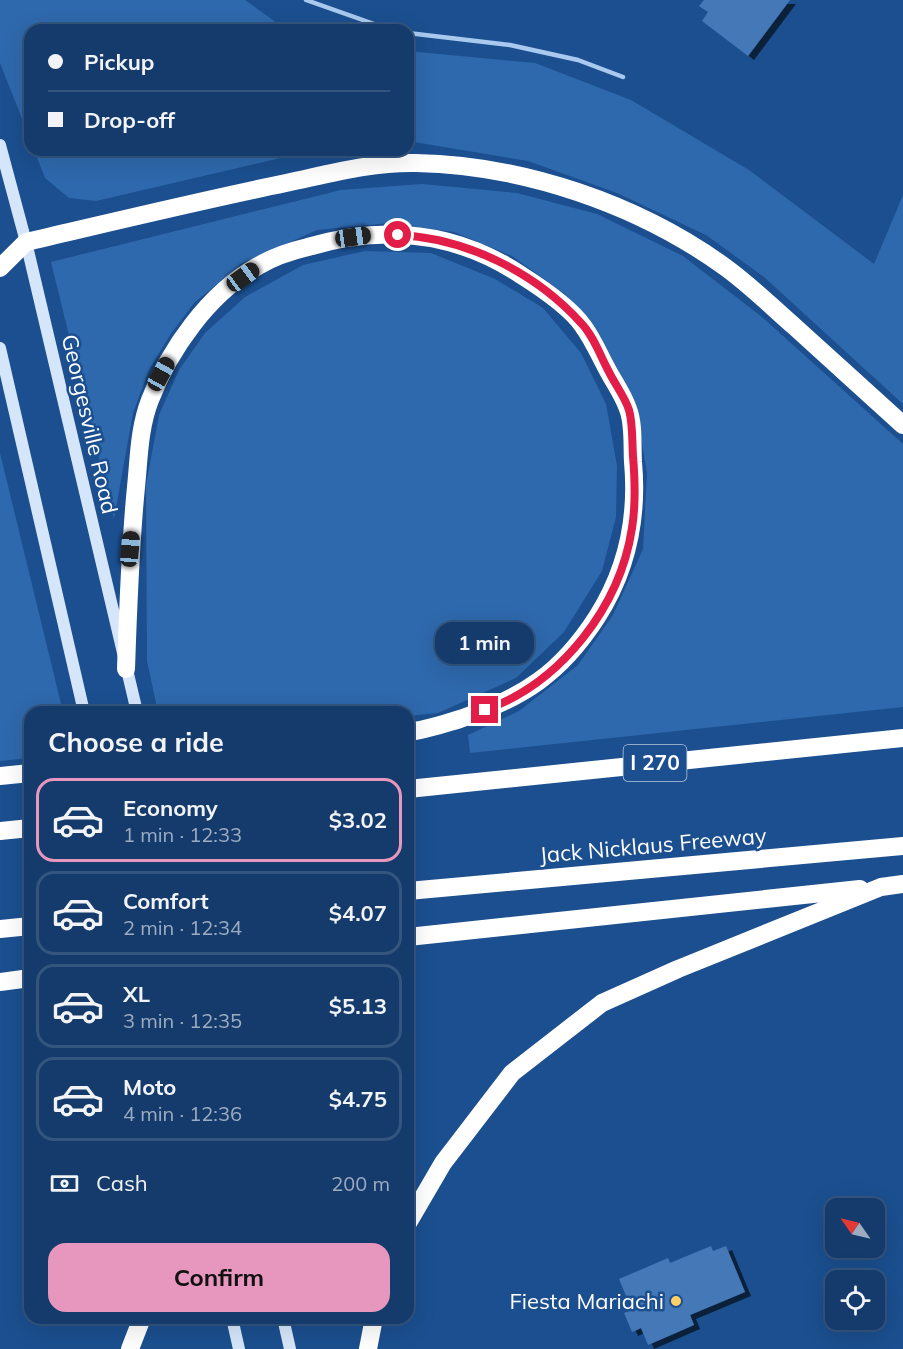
<!DOCTYPE html>
<html lang="en">
<head>
<meta charset="utf-8">
<style>
	:root { --surface:#143b6b; --page:#1d4271; --text:#f1f3f6; --muted:#9dadc1; --line:#33557e; --accent:#e797bd }
	body { margin:0; font-family:Mulish,sans-serif; background:var(--page); color:var(--text); height:100vh; display:flex; flex-direction:column; font-size:22px; white-space:nowrap }
	* { box-sizing:border-box; margin:0 }
	p { font-size:20px; color:var(--muted) }
	.icon { flex:none; width:33px; height:33px; fill:none; stroke:currentColor; stroke-width:2; stroke-linecap:round; stroke-linejoin:round }
	.map { position:relative; flex:1; overflow:hidden }
	.drawer { position:absolute; left:24px; top:706px; width:390px; height:618px; display:flex; flex-direction:column; background:var(--surface); border-radius:18px; box-shadow:0 6px 24px #0002,0 0 0 2px var(--line) }
	.drawer>* { flex:none }
	.guide { position:absolute; left:24px; top:24px; width:390px; height:132px; border-radius:18px; box-shadow:0 6px 24px #0002,0 0 0 2px var(--line); display:grid; align-content:center; height:132px; padding:0 24px; background:var(--surface) }
	.needle { width:39px; rotate:304deg }
	.tools { position:absolute; left:825px; top:1198px; display:grid; gap:12px }
	.tools a { display:grid; place-items:center; width:60px; height:60px; border-radius:12px; background:var(--surface); box-shadow:0 6px 24px #0002,0 0 0 2px var(--line); font-size:30px }
	.end { position:absolute; width:27px; height:27px; margin:-14px; border:8px solid #e11d48; background:#fff; box-shadow:0 0 0 3px #fff }
	.from { border-radius:50% }
	.bubble { position:absolute; height:42px; border-radius:18px; background:var(--surface); box-shadow:0 6px 24px #0002,0 0 0 2px var(--line); font-size:20px; font-weight:700; line-height:42px; text-align:center }
	.car { position:absolute; width:18px; height:36px; margin:-18px -9px; border-radius:8px; box-shadow:0 0 4px 2px #0007; background:linear-gradient(#222 24%,#8ab4d8 0 40%,#222 0 76%,#8ab4d8 0 86%,#222 0) }
	.guide b { display:flex; align-items:center; gap:21px; height:57px; font-size:22px }
	.guide b+b { border-top:2px solid var(--line) }
	.guide i { width:15px; height:15px; background:var(--text) }
	ul { padding:0; list-style:none }
	li { display:flex; align-items:center; gap:18px; height:84px; margin:0 12px 9px; padding:0 12px; border:3px solid var(--line); border-radius:18px }
	li div { flex:1 }
	li b { display:block; font-size:22px }
	li em { font-style:normal; font-weight:700 }
	li.current { border-color:var(--accent) }
	li>.icon { width:54px; height:54px; stroke-width:1.5 }
	h2 { padding:0 24px; font-size:27px; line-height:72px }
	.pay { display:flex; align-items:center; gap:15px; height:66px; padding:0 24px; font-size:22px }
	.pay p { margin-inline-start:auto }
	.action { display:flex; gap:12px; margin-top:auto; padding:12px 24px }
	.action a { flex:1; height:69px; border-radius:18px; background:var(--accent); color:#111; font-size:24px; font-weight:700; line-height:69px; text-align:center }
	.map>svg:first-child { display:block }
</style>
</head>
<body>
<div class="map">
<svg width="903" height="1349" viewBox="0 0 903 1349">
	<defs>
		<filter id="shadow"><feDropShadow dx="6" dy="4" stdDeviation="0" flood-color="#0009"/></filter>
	</defs>
	<rect width="100%" height="100%" fill="#1b4f8f"/>
	<path fill="#2e69ad" d="M 0,0 L 245,0 L 287,30 L 30,30 L 30,139 L 0,63 Z
		M 408,51 L 535,63 L 631,100 L 749,170 L 874,264 L 903,195 L 903,404 L 764,277 L 706,235 L 617,193 L 528,161 L 408,141 Z
		M 34,150 L 315,150 L 96,201 L 69,198 L 45,178 Z
		M 422,184 L 517,193 L 597,214 L 683,256 L 762,317 L 903,444 L 903,707 L 470,753 L 468,735 L 519,711 L 578,665 L 613,615 L 643,549 L 647,473 L 635,402 L 604,344 L 565,294 L 512,256 L 454,232 L 390,223 L 317,230 L 241,264 L 194,303 L 170,335 L 149,370 L 133,413 L 114,519 L 51,262 L 341,190 Z
		M 365,251 L 431,253 L 495,279 L 543,308 L 581,353 L 606,404 L 617,466 L 616,517 L 602,571 L 564,632 L 516,678 L 438,713 L 408,716 L 408,712 L 158,712 L 147,661 L 146,485 L 159,415 L 179,370 L 205,333 L 245,297 L 303,265 Z
		M 0,453 L 63,712 L 30,712 L 30,758 L 0,761 Z"/>
	<path fill="#4478b7" filter="url(#shadow)" d="M 704,0 L 790,0 L 748,56 L 702,21 L 708,12 L 699,6 Z
		M 711,1246 L 713,1251 L 726,1246 L 745,1292 L 690,1315 L 694,1325 L 648,1345 L 641,1328 L 632,1332 L 624,1313 L 632,1310 L 619,1279 L 668,1258 L 670,1263 Z"/>
	<g fill="none" stroke-linecap="round" stroke-linejoin="round">
		<path stroke="#a9c9ee" stroke-width="4.5" d="M 306,0 L 391,30
			M 408,33 L 510,45 L 578,60 L 623,77"/>
		<path stroke="#d6e6fa" stroke-width="12" d="M 0,145 L 26,242 L 137,712
			M 0,348 L 84,712
			M 232,1318 L 239,1349
			M 283,1318 L 290,1349"/>
		<path stroke="#fff" stroke-width="18" d="M 0,268 L 26,242 C 112,222 199,201 286,183 C 329,174 372,162 416,163 C 523,165 638,204 725,267 C 750,285 772,307 795,327 C 831,360 867,392 903,425
			M 126,669 C 128,608 130,547 136,487 C 139,458 139,428 150,400 C 169,350 209,293 258,266 C 273,257 291,251 308,247 C 382,225 455,231 521,275 C 540,287 570,307 583,326 C 592,338 599,354 606,367 C 613,381 623,394 628,409 C 634,424 632,446 633,462 C 638,517 627,570 597,617 C 561,673 523,698 460,719 C 443,724 426,730 408,732
			M 0,776 L 30,773
			M 408,789 L 903,738
			M 0,831 L 30,828
			M 408,891 L 903,846
			M 0,929 L 30,926
			M 408,937 L 860,889
			M 0,982 L 30,978
			M 408,1223 L 443,1163 L 512,1073 L 602,1003 L 678,969 L 881,887 L 903,884
			M 130,1349 L 142,1318
			M 368,1349 L 374,1318"/>
	</g>
	<g fill="none" stroke-linecap="round" stroke-linejoin="round">
		<path stroke="#e11d48" stroke-width="8" d="M 398,235 C 466,238 535,272 581,323 C 593,335 600,355 608,370 C 614,383 625,397 629,410 C 633,424 632,442 633,456 C 635,480 636,504 632,528 C 620,607 561,683 485,710"/>
	</g>
	<circle fill="#ffd166" stroke="#1b4f8f" stroke-width="2" cx="676" cy="1301" r="6"/>
	<g text-anchor="middle" stroke-width="5" stroke-linejoin="round" paint-order="stroke">
		<rect fill="#1b4f8f" stroke="#bbcadd" stroke-width="1.5" x="623.5" y="745" width="63" height="36" rx="4.5"/>
		<g font-size="21" font-weight="bold" fill="#fff">
			<text x="655" y="770">I 270</text>
		</g>
		<g font-size="22" fill="#fff" stroke="#1b4f8f">
			<text transform="translate(90 424) rotate(77)" y="8">Georgesville Road</text>
			<text transform="translate(653 845) rotate(-5)" y="8">Jack Nicklaus Freeway</text>
		</g>
		<g font-size="22" fill="#fff" stroke="#1b4f8f" text-anchor="end">
			<text x="664" y="1309">Fiesta Mariachi</text>
		</g>
	</g>
</svg>
<div class="tools">
<a><svg class="needle" viewBox="-14 -14 28 28"><path d="M0-13l5 13h-10z" fill="#e53935"/><path d="M0 13l5-13h-10z" fill="#9dadc1"/></svg></a>
<a><svg class="icon" aria-label="locate" viewBox="0 0 24 24"><circle cx="12" cy="12" r="6"/><path d="M12 2v4M12 18v4M2 12h4M18 12h4"/></svg></a>
</div>
<i class="end from" style="left:398px;top:235px"></i>
<i class="end" style="left:485px;top:710px"></i>
<div class="bubble" style="left:435px;top:622px;width:99px">1 min</div>
<i class="car" style="left:353px;top:237px;rotate:82deg"></i>
<i class="car" style="left:243px;top:277px;rotate:54deg"></i>
<i class="car" style="left:161px;top:374px;rotate:29deg"></i>
<i class="car" style="left:130px;top:549px;rotate:5deg"></i>
<div class="guide">
<b><i class="from"></i>Pickup</b>
<b><i></i>Drop-off</b>
</div>
<section class="drawer">
<h2>Choose a ride</h2>
<ul>
<li class="current"><svg class="icon" aria-label="car" viewBox="0 0 24 24"><path d="M5 17H2v-5l4-1 3-4h7l3 4 3 1v5h-3M9 17h6M6 11h13"/><circle cx="7" cy="17" r="2"/><circle cx="17" cy="17" r="2"/></svg><div><b>Economy</b><p>1 min · 12:33</p></div><em>$3.02</em></li>
<li><svg class="icon" aria-label="car" viewBox="0 0 24 24"><path d="M5 17H2v-5l4-1 3-4h7l3 4 3 1v5h-3M9 17h6M6 11h13"/><circle cx="7" cy="17" r="2"/><circle cx="17" cy="17" r="2"/></svg><div><b>Comfort</b><p>2 min · 12:34</p></div><em>$4.07</em></li>
<li><svg class="icon" aria-label="car" viewBox="0 0 24 24"><path d="M5 17H2v-5l4-1 3-4h7l3 4 3 1v5h-3M9 17h6M6 11h13"/><circle cx="7" cy="17" r="2"/><circle cx="17" cy="17" r="2"/></svg><div><b>XL</b><p>3 min · 12:35</p></div><em>$5.13</em></li>
<li><svg class="icon" aria-label="car" viewBox="0 0 24 24"><path d="M5 17H2v-5l4-1 3-4h7l3 4 3 1v5h-3M9 17h6M6 11h13"/><circle cx="7" cy="17" r="2"/><circle cx="17" cy="17" r="2"/></svg><div><b>Moto</b><p>4 min · 12:36</p></div><em>$4.75</em></li>
</ul>
<div class="pay"><svg class="icon" aria-label="cash" viewBox="0 0 24 24"><path d="M3 7h18v10H3z"/><circle cx="12" cy="12" r="2"/></svg>Cash<p>200 m</p></div>
<div class="action"><a>Confirm</a></div>
</section>
</div>
</body>
</html>
